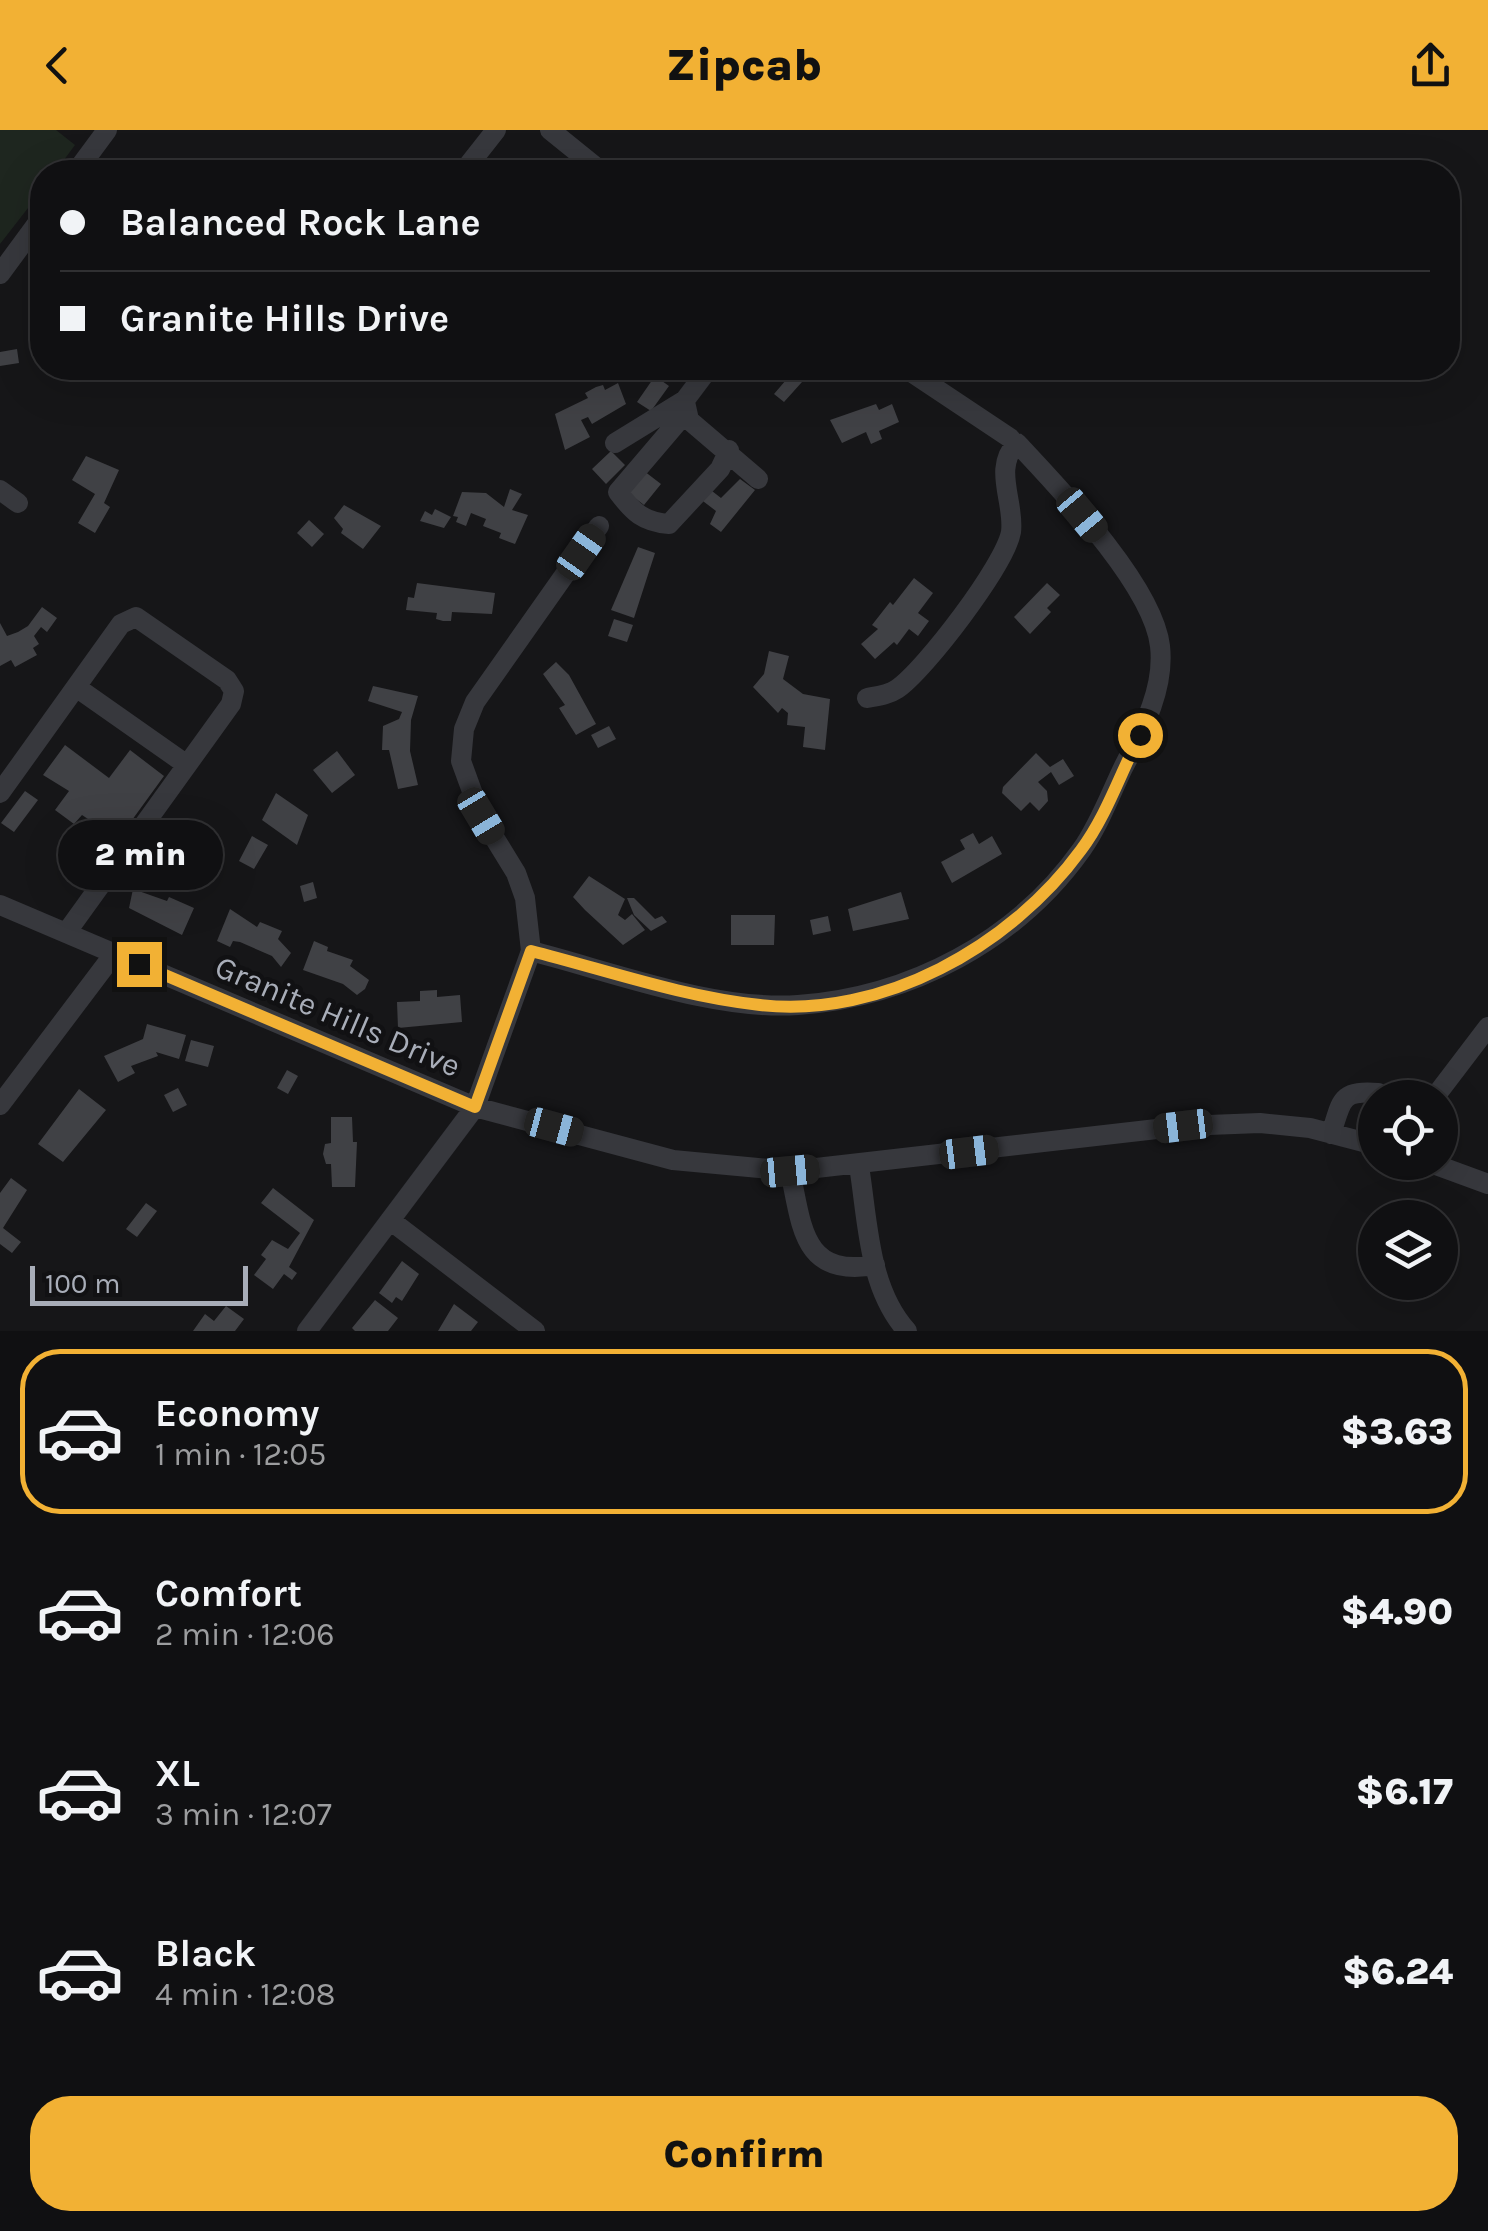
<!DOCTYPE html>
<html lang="en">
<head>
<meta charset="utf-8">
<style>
	:root { --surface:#101012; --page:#19191b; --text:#f1f3f6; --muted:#9c9d9f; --line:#303032; --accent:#f2b134 }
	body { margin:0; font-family:Karla,sans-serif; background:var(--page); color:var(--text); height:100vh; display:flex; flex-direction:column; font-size:38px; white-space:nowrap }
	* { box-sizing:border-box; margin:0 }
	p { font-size:32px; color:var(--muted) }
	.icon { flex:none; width:55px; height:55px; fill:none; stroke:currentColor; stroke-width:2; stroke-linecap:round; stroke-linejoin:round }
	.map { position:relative; height:1201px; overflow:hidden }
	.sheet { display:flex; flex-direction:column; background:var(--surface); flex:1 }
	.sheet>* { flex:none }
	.hud { position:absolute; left:30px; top:30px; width:1430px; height:220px; border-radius:40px; box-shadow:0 10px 40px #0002,0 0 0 2px var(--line); display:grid; align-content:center; height:220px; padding:0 30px; background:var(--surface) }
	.controls { position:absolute; left:1358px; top:950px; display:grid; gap:20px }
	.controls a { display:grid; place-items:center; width:100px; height:100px; border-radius:50%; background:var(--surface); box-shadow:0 10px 40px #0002,0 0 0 2px var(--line); font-size:50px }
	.scale { position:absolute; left:30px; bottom:25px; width:218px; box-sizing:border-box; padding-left:10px; border:5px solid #a8adb8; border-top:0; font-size:28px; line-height:35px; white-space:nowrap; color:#a8adb8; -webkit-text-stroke:8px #111113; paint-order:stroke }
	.end { position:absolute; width:45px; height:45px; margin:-22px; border:12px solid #f2b134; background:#111; box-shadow:0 0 0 5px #111 }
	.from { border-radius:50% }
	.bubble { position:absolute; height:70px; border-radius:35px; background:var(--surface); box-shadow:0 10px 40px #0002,0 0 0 2px var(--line); font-size:32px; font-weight:800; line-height:70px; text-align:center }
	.car { position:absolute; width:30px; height:60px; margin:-30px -15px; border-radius:12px; box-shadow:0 0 8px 2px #0007; background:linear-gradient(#222 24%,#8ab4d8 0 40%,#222 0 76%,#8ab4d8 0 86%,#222 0) }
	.hud b { display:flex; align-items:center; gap:35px; height:95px; font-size:38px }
	.hud b+b { border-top:2px solid var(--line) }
	.hud i { width:25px; height:25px; background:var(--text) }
	ul { padding:18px 0 0; list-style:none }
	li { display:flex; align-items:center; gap:30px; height:165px; margin:0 20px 15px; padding:0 10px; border:5px solid transparent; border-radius:40px }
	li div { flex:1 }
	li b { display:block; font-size:38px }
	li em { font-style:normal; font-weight:800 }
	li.active { border-color:var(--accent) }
	li>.icon { width:90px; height:90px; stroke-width:1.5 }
	.cta { display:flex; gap:20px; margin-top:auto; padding:20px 30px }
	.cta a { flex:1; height:115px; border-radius:40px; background:var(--accent); color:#111; font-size:40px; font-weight:800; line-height:115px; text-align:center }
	header { display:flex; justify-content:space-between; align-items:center; height:130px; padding:0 30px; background:var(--accent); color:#111; font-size:45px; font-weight:800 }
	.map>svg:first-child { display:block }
</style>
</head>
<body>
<header><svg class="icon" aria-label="back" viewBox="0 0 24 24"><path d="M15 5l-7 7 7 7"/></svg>Zipcab<svg class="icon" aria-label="share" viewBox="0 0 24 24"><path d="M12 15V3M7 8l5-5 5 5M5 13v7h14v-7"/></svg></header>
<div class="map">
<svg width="1488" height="1201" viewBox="0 0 1488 1201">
	<rect width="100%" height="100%" fill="#161618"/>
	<path fill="#1e261f" d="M 0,0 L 56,0 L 75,15 L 55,42 L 42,42 L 42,60 L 0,114 Z"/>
	<path fill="#404145" d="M 17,219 L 19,233 L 0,236 L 0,222 Z
		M 792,243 L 802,252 L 784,272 L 774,264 Z
		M 655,246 L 669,256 L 651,281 L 637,272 Z
		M 618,253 L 626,274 L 592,294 L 588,287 L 581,290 L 590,307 L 565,320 L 555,284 L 588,268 L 585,263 L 596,257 L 603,255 L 605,260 Z
		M 876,274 L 879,280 L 892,274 L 899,292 L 879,301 L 882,309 L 871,314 L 866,302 L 842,313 L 830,290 Z
		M 611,321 L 625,335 L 606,354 L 592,339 Z
		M 86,326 L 119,340 L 104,373 L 110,377 L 95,403 L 78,393 L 95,364 L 72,350 Z
		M 644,341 L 661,354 L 644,375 L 627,362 Z
		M 740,349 L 755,360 L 721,402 L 710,394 L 716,381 L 695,365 L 703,354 L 721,368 Z
		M 510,359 L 522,364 L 512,380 L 528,385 L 515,414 L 499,408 L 501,403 L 483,396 L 486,389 L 471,383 L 466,396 L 456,392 L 458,387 L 453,386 L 462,362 L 486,363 L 504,377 Z
		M 344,375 L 381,396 L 363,419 L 341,403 L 343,399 L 334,388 Z
		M 435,379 L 451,387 L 444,398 L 420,391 L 425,381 L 432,385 Z
		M 309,390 L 324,404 L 312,417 L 297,403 Z
		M 638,417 L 655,423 L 634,488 L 611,480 Z
		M 914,448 L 933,463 L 918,483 L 929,491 L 918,506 L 909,499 L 897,515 L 894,512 L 875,529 L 861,514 L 878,499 L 872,495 L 890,472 L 893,475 Z
		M 417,453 L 495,463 L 492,484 L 452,482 L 451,491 L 443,491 L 436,489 L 437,483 L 406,480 L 408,467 L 414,468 Z
		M 1047,453 L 1060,465 L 1047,478 L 1051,482 L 1030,504 L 1014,487 Z
		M 42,477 L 57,488 L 47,502 L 41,497 L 34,506 L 39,514 L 33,518 L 37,525 L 15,537 L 11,530 L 0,536 L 0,493 L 7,506 L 18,502 L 28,496 Z
		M 614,489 L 633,495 L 627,512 L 608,506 Z
		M 769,521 L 789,526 L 783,549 L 803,564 L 830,569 L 825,620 L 803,617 L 805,597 L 787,595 L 788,583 L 782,578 L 778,583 L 753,557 L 764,544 Z
		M 556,532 L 569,545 L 596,594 L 576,605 L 559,578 L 565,575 L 543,544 Z
		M 373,556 L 418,566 L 411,590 L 410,621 L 418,655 L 398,659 L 389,620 L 382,620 L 383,596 L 399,589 L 402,582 L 368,571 Z
		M 609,596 L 616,609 L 598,618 L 591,605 Z
		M 65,615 L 109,648 L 130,620 L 164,646 L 111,719 L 105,715 L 98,725 L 73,706 L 88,689 L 82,685 L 74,694 L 55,680 L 69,661 L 43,645 Z
		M 337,621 L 355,645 L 332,663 L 313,640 Z
		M 1036,623 L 1050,637 L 1063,629 L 1074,646 L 1059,655 L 1051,642 L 1038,652 L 1047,661 L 1048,671 L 1039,681 L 1030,672 L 1021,681 L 1002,663 L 1003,657 Z
		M 25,661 L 38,670 L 14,702 L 1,693 Z
		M 276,663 L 308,685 L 297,715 L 262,690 Z
		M 973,703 L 979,714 L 992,706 L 1002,724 L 952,753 L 941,732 L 965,719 L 960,710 Z
		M 252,706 L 268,715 L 254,739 L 239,731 Z
		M 589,746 L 625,769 L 618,785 L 625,790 L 632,784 L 645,800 L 623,815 L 585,780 L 573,767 Z
		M 313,752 L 317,768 L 304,772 L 300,756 Z
		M 133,759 L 167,771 L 169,767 L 194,778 L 182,805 L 129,778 Z
		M 901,762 L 909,789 L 853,801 L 848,779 Z
		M 627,768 L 634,768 L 655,789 L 662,786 L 667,792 L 651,801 L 634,785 Z
		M 230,779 L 257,797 L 260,792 L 282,801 L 278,809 L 291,823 L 281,837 L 272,826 L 240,812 L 233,811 L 230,817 L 217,811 Z
		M 731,785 L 775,785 L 774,815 L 731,815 Z
		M 828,786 L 831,801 L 813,805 L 810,790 Z
		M 314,811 L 328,817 L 327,821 L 353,830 L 350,836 L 369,850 L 365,859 L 357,865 L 343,854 L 303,840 Z
		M 437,860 L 437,867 L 460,865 L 462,892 L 398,898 L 397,872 L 420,871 L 420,861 Z
		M 147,894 L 186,905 L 179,929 L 156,922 L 158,926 L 131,936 L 135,943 L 118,952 L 104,926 L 143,909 Z
		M 191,910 L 214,916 L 208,937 L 185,931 Z
		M 287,940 L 298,946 L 288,964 L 277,958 Z
		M 178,958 L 187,975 L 173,982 L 164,965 Z
		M 79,959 L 106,980 L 63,1032 L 38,1014 Z
		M 331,987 L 352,987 L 353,1012 L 357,1012 L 355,1057 L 332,1057 L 331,1034 L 326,1034 L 323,1024 L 325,1014 L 331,1013 Z
		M 11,1048 L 27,1060 L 3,1098 L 21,1112 L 12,1123 L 0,1114 L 0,1063 Z
		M 273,1058 L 314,1090 L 289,1137 L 297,1143 L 292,1150 L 284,1144 L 273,1159 L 254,1145 L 266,1129 L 261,1125 L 272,1110 L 288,1119 L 300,1103 L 261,1073 Z
		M 146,1073 L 157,1081 L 137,1107 L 126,1099 Z
		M 402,1131 L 419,1144 L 402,1171 L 396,1167 L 392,1173 L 379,1163 Z
		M 375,1170 L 398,1188 L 388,1201 L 355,1201 L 352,1198 Z
		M 454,1174 L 478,1192 L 471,1201 L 438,1201 Z
		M 226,1176 L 244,1189 L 235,1201 L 193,1201 L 205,1184 L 214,1191 Z"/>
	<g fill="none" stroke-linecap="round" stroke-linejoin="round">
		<path stroke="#37383d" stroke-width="20" d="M 550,0 L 602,42
			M 76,42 L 107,0
			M 463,42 L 496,0
			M 0,144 L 42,87
			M 905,238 L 1010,308
			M 685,272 L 689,290 L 758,349
			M 687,281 L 618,362 C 633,382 643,392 669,394 L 720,339 L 729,320
			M 615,313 L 685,270 L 709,238
			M 0,360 L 18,373
			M 76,557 L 187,635
			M 0,663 L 121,494 L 136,487 L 227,550 L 234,561 L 231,574 L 66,803
			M 0,775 L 475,977 L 673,1030 L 790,1041 L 1183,996 L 1260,993 L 1310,998 L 1375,1015
			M 531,821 C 613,842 715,881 798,875 C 910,867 1017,811 1082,719 C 1099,695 1110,665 1123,638 C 1142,601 1165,559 1160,516 C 1153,455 1059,358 1017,313 C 992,338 1015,372 1011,402 C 1005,435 925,540 897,559 C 888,565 878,566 867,568
			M 1434,968 L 1488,897
			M 0,975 L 114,824
			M 1331,1004 C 1342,971 1339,960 1378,963 L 1382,968
			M 1428,1032 L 1488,1054
			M 859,1036 C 868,1091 868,1158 907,1201
			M 790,1041 C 802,1096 802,1148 875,1135
			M 390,1090 L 535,1201
			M 307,1201 L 475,977 L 531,821 L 525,768 L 516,743 L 481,686 L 461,631 L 464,599 L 475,572 L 599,396"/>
	</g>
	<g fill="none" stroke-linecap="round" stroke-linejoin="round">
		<path stroke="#f2b134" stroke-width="12" d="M 139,834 L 475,977 L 531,821 C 606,840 683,867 760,875 C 882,889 1011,816 1081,720 C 1106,687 1121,642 1140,605"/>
	</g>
	<g text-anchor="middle" stroke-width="9" stroke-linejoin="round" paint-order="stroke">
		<g font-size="32" fill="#a8adb8" stroke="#111113">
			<text transform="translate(338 886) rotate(23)" y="11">Granite Hills Drive</text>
		</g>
	</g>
</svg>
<div class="controls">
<a><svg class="icon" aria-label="locate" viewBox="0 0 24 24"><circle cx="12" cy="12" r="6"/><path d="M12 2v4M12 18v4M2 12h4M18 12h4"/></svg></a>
<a><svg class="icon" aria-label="layers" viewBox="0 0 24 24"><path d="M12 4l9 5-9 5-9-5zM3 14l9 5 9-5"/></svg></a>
</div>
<div class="scale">100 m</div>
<i class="end from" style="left:1140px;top:605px"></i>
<i class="end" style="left:139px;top:834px"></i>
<div class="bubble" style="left:58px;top:690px;width:165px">2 min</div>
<i class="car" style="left:1082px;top:385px;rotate:140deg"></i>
<i class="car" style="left:581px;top:422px;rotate:35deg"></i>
<i class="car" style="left:481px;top:686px;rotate:149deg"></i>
<i class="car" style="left:1183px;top:996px;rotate:263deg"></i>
<i class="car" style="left:554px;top:997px;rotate:105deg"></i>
<i class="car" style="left:969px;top:1022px;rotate:83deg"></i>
<i class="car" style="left:790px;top:1041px;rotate:85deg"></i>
<div class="hud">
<b><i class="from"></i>Balanced Rock Lane</b>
<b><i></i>Granite Hills Drive</b>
</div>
</div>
<section class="sheet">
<ul>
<li class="active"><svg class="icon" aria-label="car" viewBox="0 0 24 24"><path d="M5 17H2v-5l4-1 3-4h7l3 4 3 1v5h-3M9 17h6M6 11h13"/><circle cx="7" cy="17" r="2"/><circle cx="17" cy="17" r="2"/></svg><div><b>Economy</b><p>1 min · 12:05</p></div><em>$3.63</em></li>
<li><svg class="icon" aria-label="car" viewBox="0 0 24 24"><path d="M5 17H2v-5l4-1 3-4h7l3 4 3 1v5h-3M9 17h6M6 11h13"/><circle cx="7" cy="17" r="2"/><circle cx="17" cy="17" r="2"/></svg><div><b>Comfort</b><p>2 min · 12:06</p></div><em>$4.90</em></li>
<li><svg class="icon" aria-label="car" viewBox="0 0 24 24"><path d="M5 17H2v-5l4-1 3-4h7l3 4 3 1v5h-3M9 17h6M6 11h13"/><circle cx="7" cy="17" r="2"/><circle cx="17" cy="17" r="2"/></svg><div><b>XL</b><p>3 min · 12:07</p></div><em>$6.17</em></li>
<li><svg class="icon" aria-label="car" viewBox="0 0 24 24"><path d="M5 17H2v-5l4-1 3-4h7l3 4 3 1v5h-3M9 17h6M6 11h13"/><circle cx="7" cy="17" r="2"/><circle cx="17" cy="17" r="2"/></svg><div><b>Black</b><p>4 min · 12:08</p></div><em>$6.24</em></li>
</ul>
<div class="cta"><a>Confirm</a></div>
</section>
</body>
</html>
